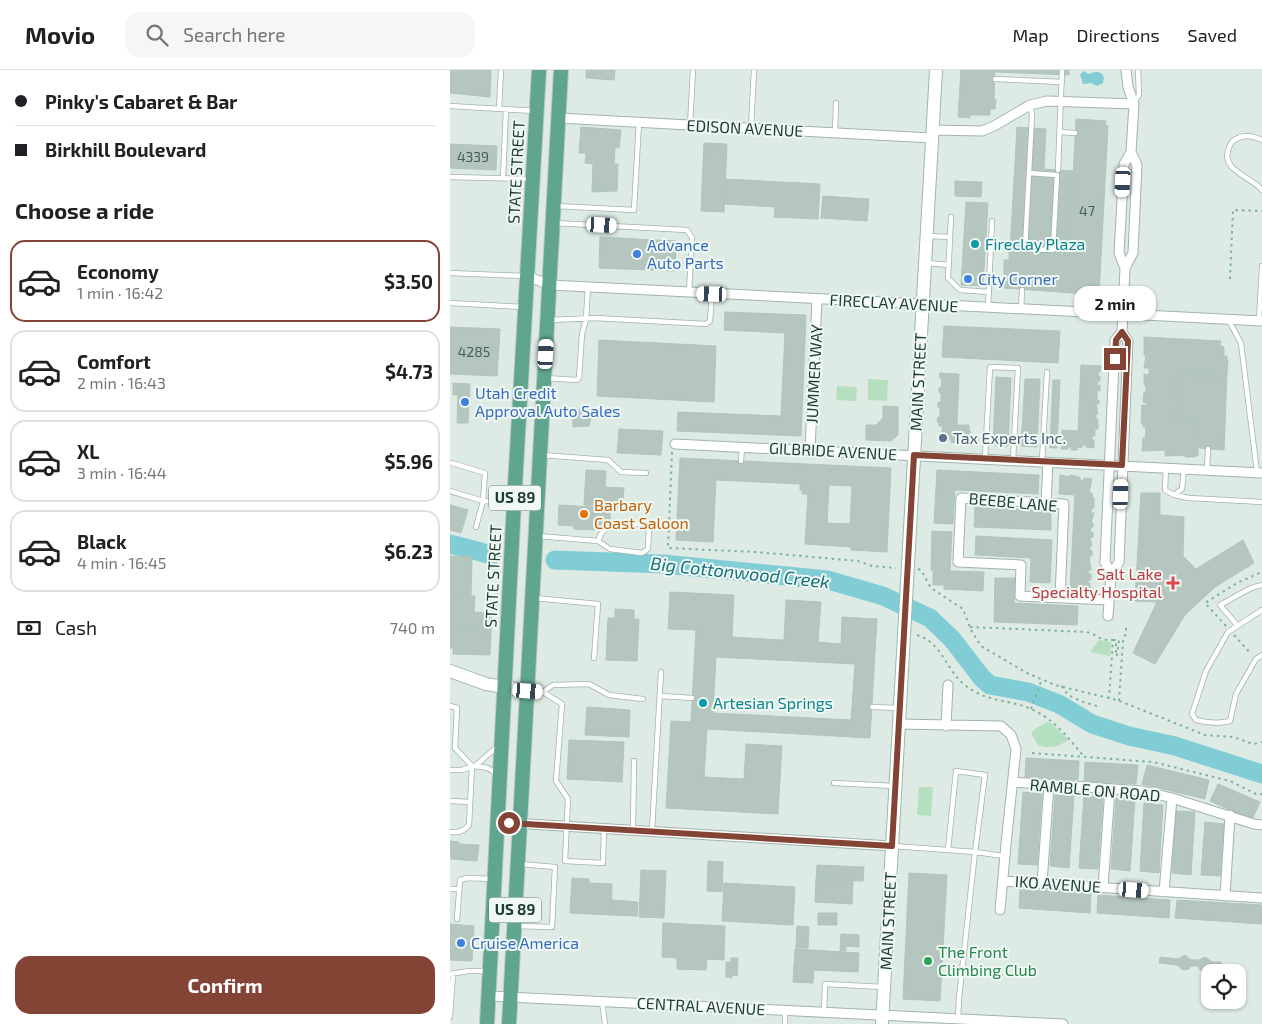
<!DOCTYPE html>
<html lang="en">
<head>
<meta charset="utf-8">
<style>
	:root { --surface:#fff; --page:#f6f6f6; --text:#202124; --muted:#757577; --line:#e0e0e0; --accent:#834335 }
	body { margin:0; font-family:"Exo 2",sans-serif; background:var(--page); color:var(--text); height:100vh; display:flex; flex-direction:column; font-size:19px; white-space:nowrap }
	* { box-sizing:border-box; margin:0 }
	p { font-size:16px; color:var(--muted) }
	.icon { flex:none; width:28px; height:28px; fill:none; stroke:currentColor; stroke-width:2; stroke-linecap:round; stroke-linejoin:round }
	.map { position:relative; flex:1; overflow:hidden }
	.panel { display:flex; flex-direction:column; background:var(--surface); width:450px }
	.panel>* { flex:none }
	.top-card { display:grid; align-content:center; height:110px; padding:0 15px; background:var(--surface) }
	.tools { position:absolute; left:751px; top:894px; display:grid; gap:10px }
	.tools a { display:grid; place-items:center; width:45px; height:45px; border-radius:10px; background:var(--surface); box-shadow:0 1px 4px #0004; font-size:25px }
	.end { position:absolute; width:22px; height:22px; margin:-11px; border:6px solid #834335; background:#fff; box-shadow:0 0 0 2px #fff }
	.from { border-radius:50% }
	.bubble { position:absolute; height:35px; border-radius:15px; background:var(--surface); box-shadow:0 1px 4px #0004; font-size:16px; font-weight:700; line-height:35px; text-align:center }
	.car { position:absolute; width:15px; height:30px; margin:-15px -8px; border-radius:6px; box-shadow:0 0 4px 1px #0007; background:linear-gradient(#fff 24%,#345 0 40%,#fff 0 76%,#345 0 86%,#fff 0) }
	.top-card b { display:flex; align-items:center; gap:18px; height:48px; font-size:19px }
	.top-card b+b { border-top:1px solid var(--line) }
	.top-card i { width:12px; height:12px; background:var(--text) }
	ul { padding:0; list-style:none }
	li { display:flex; align-items:center; gap:15px; height:82px; margin:0 10px 8px; padding:0 5px; border:2px solid var(--line); border-radius:15px }
	li div { flex:1 }
	li b { display:block; font-size:19px }
	li em { font-style:normal; font-weight:700 }
	li.on { border-color:var(--accent) }
	li>.icon { width:45px; height:45px; stroke-width:1.5 }
	h2 { padding:0 15px; font-size:22px; line-height:60px }
	.pay { display:flex; align-items:center; gap:12px; height:55px; padding:0 15px; font-size:19px }
	.pay p { margin-inline-start:auto }
	.action { display:flex; gap:10px; margin-top:auto; padding:10px 15px }
	.action a { flex:1; height:58px; border-radius:15px; background:var(--accent); color:#fff; font-size:20px; font-weight:700; line-height:58px; text-align:center }
	header { display:flex; align-items:center; gap:30px; box-sizing:border-box; height:70px; padding:0 25px; background:var(--surface); border-bottom:1px solid var(--line) }
	header strong { font-size:24px }
	nav { display:flex; gap:28px; margin-inline-start:auto; font-size:18px }
	.search { width:350px; height:45px; background:var(--page); display:flex; align-items:center; gap:12px; box-sizing:border-box; padding:0 18px; border-radius:15px; color:var(--muted); font-size:19px }
	main { display:flex; flex:1; min-height:0 }
	.map>svg:first-child { display:block }
</style>
</head>
<body>
<header>
<strong>Movio</strong>
<div class="search"><svg class="icon" aria-label="search" viewBox="0 0 24 24"><circle cx="10" cy="10" r="6"/><path d="M15 15l6 6"/></svg>Search here</div>
<nav><a>Map</a><a>Directions</a><a>Saved</a></nav>
</header>
<main>
<section class="panel">
<div class="top-card">
<b><i class="from"></i>Pinky's Cabaret &amp; Bar</b>
<b><i></i>Birkhill Boulevard</b>
</div>
<h2>Choose a ride</h2>
<ul>
<li class="on"><svg class="icon" aria-label="car" viewBox="0 0 24 24"><path d="M5 17H2v-5l4-1 3-4h7l3 4 3 1v5h-3M9 17h6M6 11h13"/><circle cx="7" cy="17" r="2"/><circle cx="17" cy="17" r="2"/></svg><div><b>Economy</b><p>1 min · 16:42</p></div><em>$3.50</em></li>
<li><svg class="icon" aria-label="car" viewBox="0 0 24 24"><path d="M5 17H2v-5l4-1 3-4h7l3 4 3 1v5h-3M9 17h6M6 11h13"/><circle cx="7" cy="17" r="2"/><circle cx="17" cy="17" r="2"/></svg><div><b>Comfort</b><p>2 min · 16:43</p></div><em>$4.73</em></li>
<li><svg class="icon" aria-label="car" viewBox="0 0 24 24"><path d="M5 17H2v-5l4-1 3-4h7l3 4 3 1v5h-3M9 17h6M6 11h13"/><circle cx="7" cy="17" r="2"/><circle cx="17" cy="17" r="2"/></svg><div><b>XL</b><p>3 min · 16:44</p></div><em>$5.96</em></li>
<li><svg class="icon" aria-label="car" viewBox="0 0 24 24"><path d="M5 17H2v-5l4-1 3-4h7l3 4 3 1v5h-3M9 17h6M6 11h13"/><circle cx="7" cy="17" r="2"/><circle cx="17" cy="17" r="2"/></svg><div><b>Black</b><p>4 min · 16:45</p></div><em>$6.23</em></li>
</ul>
<div class="pay"><svg class="icon" aria-label="cash" viewBox="0 0 24 24"><path d="M3 7h18v10H3z"/><circle cx="12" cy="12" r="2"/></svg>Cash<p>740 m</p></div>
<div class="action"><a>Confirm</a></div>
</section>
<div class="map">
<svg width="812" height="954" viewBox="0 0 812 954">
	<rect width="100%" height="100%" fill="#deebe5"/>
	<path fill="#b5dfbe" d="M 418,309 L 438,310 L 437,331 L 418,330 Z
		M 387,316 L 407,317 L 406,331 L 386,330 Z
		M 649,570 L 661,572 L 660,586 L 640,582 Z
		M 597,652 L 601,653 L 618,669 L 617,671 C 607,677 600,679 588,675 L 581,663 L 586,658 Z
		M 469,717 L 483,717 L 481,746 L 467,745 Z"/>
	<path fill="#81cdd6" d="M 633,1 L 639,4 C 645,2 650,0 654,7 L 653,13 L 647,16 L 641,13 L 633,14 L 630,5 Z"/>
	<g fill="none" stroke-linecap="round" stroke-linejoin="round">
		<path stroke="#81cdd6" stroke-width="19" d="M 0,474 L 42,485
			M 105,490 L 213,494 L 378,510 L 433,526 L 480,548 L 502,569 L 532,608 L 540,615 L 578,622 L 609,634 L 642,654 L 679,666 L 725,676 L 812,704"/>
	</g>
	<path fill="#b4c6be" stroke="#b0c5bc" fill-rule="evenodd" d="M 0,0 L 41,0 L 40,27 L 0,23 Z
		M 136,0 L 165,0 L 164,10 L 136,8 Z
		M 511,0 L 545,0 L 544,29 L 546,30 L 545,39 L 540,39 L 540,45 L 520,45 L 520,48 L 508,47 Z
		M 545,0 L 619,0 L 619,5 L 545,2 Z
		M 626,49 L 656,51 L 655,55 L 658,56 L 649,225 L 554,218 L 554,190 L 559,190 L 559,182 L 619,185 Z
		M 131,57 L 171,60 L 169,78 L 165,77 L 164,94 L 168,94 L 167,121 L 142,122 L 143,94 L 135,93 L 136,83 L 129,83 Z
		M 567,57 L 596,59 L 594,99 L 623,101 L 619,185 L 560,182 Z
		M 254,73 L 277,74 L 274,142 L 251,141 Z
		M 0,74 L 47,76 L 46,100 L 0,98 Z
		M 275,109 L 370,114 L 368,149 L 324,147 L 325,137 L 274,134 Z
		M 505,111 L 532,112 L 531,127 L 505,126 Z
		M 373,126 L 419,129 L 417,151 L 371,148 Z
		M 516,132 L 538,133 L 533,216 L 511,215 Z
		M 150,167 L 226,171 L 225,201 L 149,198 Z
		M 275,242 L 356,245 L 351,366 L 227,361 L 228,342 L 331,346 L 335,263 L 274,260 Z
		M 494,256 L 610,261 L 608,293 L 492,287 Z
		M 0,257 L 50,259 L 47,306 L 0,304 Z
		M 694,267 L 771,271 L 770,276 L 774,277 L 774,286 L 777,286 L 777,290 L 778,290 L 777,303 L 775,303 L 775,307 L 763,307 L 764,304 L 760,303 L 761,300 L 757,300 L 757,303 L 754,303 L 754,306 L 736,305 L 736,303 L 733,302 L 726,308 L 726,312 L 728,312 L 728,322 L 725,322 L 725,324 L 728,324 L 727,342 L 725,342 L 724,346 L 730,352 L 734,352 L 734,350 L 744,350 L 744,354 L 748,354 L 748,386 L 745,386 L 745,387 L 735,387 L 735,385 L 715,386 L 715,380 L 692,381 L 693,368 L 695,369 L 696,357 L 693,357 L 693,353 L 691,353 L 692,335 L 697,335 L 697,333 L 693,332 L 694,322 L 696,322 L 696,315 L 694,315 L 694,304 L 699,305 L 699,298 L 694,298 L 696,285 L 694,285 Z
		M 149,270 L 266,276 L 264,332 L 147,326 Z
		M 631,295 L 651,296 L 650,302 L 648,302 L 648,306 L 650,306 L 650,311 L 648,311 L 647,315 L 650,315 L 650,321 L 647,320 L 647,330 L 649,330 L 649,334 L 646,334 L 648,344 L 646,344 L 646,349 L 648,349 L 648,353 L 645,354 L 648,354 L 648,359 L 645,359 L 645,366 L 642,366 L 642,370 L 644,370 L 644,378 L 636,377 L 636,375 L 632,375 L 632,378 L 627,377 L 627,380 L 621,380 L 621,377 L 618,377 L 618,379 L 611,379 L 612,360 L 628,361 Z
		M 757,300 L 761,300 L 760,303 L 764,304 L 763,307 L 775,307 L 775,303 L 777,303 L 774,380 L 749,378 L 749,370 L 747,370 L 748,354 L 744,354 L 744,350 L 734,350 L 734,352 L 730,352 L 724,346 L 725,342 L 727,342 L 728,324 L 725,324 L 725,322 L 728,322 L 728,312 L 726,312 L 726,308 L 733,302 L 736,303 L 736,305 L 754,306 L 754,303 L 757,303 Z
		M 490,303 L 509,304 L 507,355 L 519,355 L 519,360 L 520,360 L 520,371 L 512,371 L 512,374 L 501,372 L 501,369 L 498,369 L 498,371 L 490,371 L 493,356 L 489,356 L 489,352 L 487,352 L 488,347 L 490,347 L 490,338 L 488,337 L 488,332 L 491,332 L 491,323 L 489,323 L 489,318 L 491,318 L 492,308 L 489,308 Z
		M 546,307 L 561,308 L 558,376 L 543,375 Z
		M 575,309 L 590,309 L 587,377 L 571,376 Z
		M 603,310 L 610,310 L 607,378 L 600,378 Z
		M 3,313 L 20,314 L 18,353 L 7,353 L 8,325 L 3,325 Z
		M 433,336 L 448,337 L 448,365 L 441,371 L 416,370 L 416,355 L 426,355 L 433,348 Z
		M 129,339 L 143,339 L 139,356 L 123,357 L 123,342 L 129,343 Z
		M 169,359 L 213,361 L 211,385 L 167,383 Z
		M 230,388 L 441,398 L 437,482 L 401,480 L 401,477 L 355,474 L 358,424 L 352,424 L 352,420 L 350,420 L 350,414 L 266,410 L 263,472 L 226,470 ZM 379,415 L 402,416 L 400,454 L 377,453 Z
		M 136,400 L 156,401 L 155,417 L 174,418 L 172,438 L 134,435 Z
		M 487,400 L 589,405 L 588,424 L 505,420 L 503,454 L 484,453 Z
		M 610,405 L 620,407 L 620,405 L 626,406 L 626,407 L 630,407 L 630,410 L 634,411 L 634,408 L 642,409 L 639,423 L 642,423 L 642,427 L 644,428 L 644,438 L 642,438 L 641,443 L 644,443 L 641,453 L 643,453 L 643,457 L 641,457 L 640,462 L 643,462 L 643,467 L 640,467 L 642,476 L 640,476 L 640,481 L 642,481 L 642,486 L 639,486 L 641,500 L 639,500 L 638,504 L 641,504 L 641,510 L 638,510 L 638,513 L 640,513 L 640,519 L 620,519 L 625,425 L 609,424 Z
		M 691,423 L 710,423 L 710,445 L 734,447 L 733,486 L 746,499 L 793,470 L 804,493 L 765,517 L 735,545 L 705,594 L 683,583 L 707,532 L 685,531 Z
		M 0,435 L 18,440 L 11,463 L 0,460 Z
		M 109,435 L 160,438 L 160,451 L 145,460 L 124,459 L 123,456 L 108,455 Z
		M 525,437 L 601,441 L 601,460 L 524,457 Z
		M 482,461 L 502,462 L 500,501 L 534,502 L 533,521 L 494,519 L 494,515 L 483,515 L 483,500 L 481,500 Z
		M 526,466 L 602,470 L 600,513 L 580,512 L 581,488 L 525,485 Z
		M 0,486 L 22,487 L 21,526 L 0,525 Z
		M 545,508 L 565,508 L 564,533 L 628,536 L 627,555 L 544,552 Z
		M 220,522 L 284,525 L 282,567 L 334,570 L 336,530 L 371,532 L 368,572 L 391,574 L 392,547 L 427,549 L 420,668 L 257,659 L 254,707 L 294,709 L 296,674 L 332,676 L 328,744 L 216,738 L 221,651 L 241,652 L 246,560 L 218,559 ZM 266,587 L 405,594 L 401,650 L 263,643 Z
		M 0,525 L 25,526 L 24,542 L 42,543 L 41,562 L 0,560 Z
		M 165,539 L 184,540 L 184,549 L 189,549 L 187,591 L 156,590 L 158,548 L 165,548 Z
		M 0,560 L 41,562 L 40,585 L 3,584 L 3,578 L 0,578 Z
		M 137,637 L 180,640 L 179,667 L 135,665 Z
		M 119,670 L 174,672 L 172,712 L 117,709 Z
		M 576,688 L 629,691 L 628,710 L 575,707 Z
		M 635,692 L 688,695 L 686,714 L 634,711 Z
		M 697,695 L 759,710 L 755,729 L 692,714 Z
		M 768,714 L 810,732 L 802,750 L 760,731 Z
		M 573,722 L 592,724 L 587,795 L 568,794 Z
		M 605,725 L 624,726 L 619,798 L 600,796 Z
		M 634,726 L 653,727 L 648,799 L 629,798 Z
		M 666,728 L 685,729 L 680,801 L 661,799 Z
		M 694,733 L 713,735 L 709,803 L 690,801 Z
		M 726,741 L 745,742 L 741,805 L 722,803 Z
		M 755,752 L 774,754 L 770,806 L 751,805 Z
		M 0,771 L 9,772 L 9,774 L 29,775 L 27,791 L 1,789 Z
		M 258,791 L 273,792 L 272,822 L 257,821 Z
		M 367,795 L 414,797 L 413,811 L 366,809 Z
		M 191,800 L 216,801 L 214,848 L 189,847 Z
		M 459,803 L 497,805 L 490,931 L 453,929 Z
		M 122,808 L 139,809 L 139,813 L 162,814 L 161,845 L 120,843 Z
		M 366,809 L 403,811 L 402,834 L 365,832 Z
		M 274,813 L 345,817 L 343,855 L 272,851 Z
		M 570,819 L 641,824 L 640,843 L 569,838 Z
		M 648,825 L 720,830 L 719,848 L 647,843 Z
		M 162,830 L 188,832 L 187,846 L 161,845 Z
		M 727,830 L 812,835 L 812,854 L 725,848 Z
		M 368,843 L 387,843 L 387,855 L 368,855 Z
		M 213,853 L 275,856 L 274,890 L 257,889 L 256,900 L 227,899 L 227,888 L 212,887 Z
		M 0,854 L 24,856 L 22,891 L 0,890 Z
		M 347,856 L 359,857 L 358,878 L 346,878 Z
		M 391,864 L 409,865 L 409,877 L 396,876 L 396,881 L 390,881 Z
		M 345,879 L 409,883 L 408,902 L 364,900 L 363,913 L 343,912 Z
		M 735,885 L 741,890 L 749,890 L 755,887 L 762,892 L 771,892 L 770,898 L 762,898 L 759,901 L 754,902 L 750,900 L 748,896 L 741,896 L 739,899 L 733,900 L 727,895 L 709,893 L 710,887 L 728,889 Z
		M 281,888 L 288,888 L 287,906 L 282,905 L 282,908 L 276,907 L 276,892 L 281,892 Z"/>
	<g fill="none" stroke-linecap="round" stroke-linejoin="round">
		<defs>
			<path id="lane" d="M 545,9 L 612,12
				M 684,32 L 689,25 L 688,0
				M 0,36 L 86,41
				M 49,39 L 51,0
				M 240,55 L 243,0
				M 301,58 L 304,0
				M 610,62 L 625,63
				M 385,63 L 386,33
				M 812,70 C 804,66 794,64 786,69 C 782,71 780,74 779,78 C 769,100 802,107 812,120
				M 608,100 L 612,0
				M 579,103 L 607,105 L 603,180 L 575,179 L 582,45 L 580,35
				M 0,107 L 81,109
				M 53,108 L 56,39
				M 106,136 L 184,140 L 189,52
				M 501,147 L 498,208 L 510,220 L 539,222
				M 104,153 L 237,160 L 242,168 L 239,223
				M 479,166 L 500,167
				M 477,193 L 499,195
				M 0,203 L 75,206
				M 0,233 L 74,237
				M 538,238 L 542,151
				M 571,239 L 572,220
				M 778,249 L 791,273 L 807,402
				M 100,250 L 145,248 L 256,254 L 260,251 L 262,224
				M 809,251 L 812,196
				M 95,308 L 127,310 L 129,308 L 132,264 L 136,249 L 138,217
				M 92,385 L 158,390 L 171,402 L 196,403
				M 535,389 L 540,297 L 568,298 L 563,390
				M 291,391 L 292,377
				M 592,391 L 597,302
				M 2,393 L 35,403 L 33,431 L 26,457
				M 716,398 L 715,420 L 724,425 L 732,419 L 734,399
				M 757,400 L 758,379
				M 0,421 L 33,431 L 63,433
				M 724,425 L 739,428 L 812,432
				M 88,466 L 148,471 L 160,479 L 192,483 L 198,479 L 199,458 L 195,454 L 161,453 L 151,464 L 148,471
				M 84,528 L 148,534 L 144,588
				M 812,540 L 778,562 L 756,601 L 742,644 L 746,650 C 758,653 768,654 780,651 L 786,624 L 806,589 L 812,585
				M 787,555 L 770,535 L 801,518 L 812,515
				M 80,621 L 93,622 L 112,634 L 106,711 L 118,729 L 115,791 L 153,793 L 154,758
				M 93,622 L 103,615 L 139,614 L 159,625 L 193,629
				M 210,626 L 242,628
				M 0,636 L 7,638 L 5,678 L 22,696 L 19,755 C 14,761 9,763 1,762
				M 422,637 L 448,638
				M 47,677 L 25,696 L 38,698 L 48,705
				M 0,700 L 12,700 L 24,696
				M 384,713 L 444,716
				M 0,731 L 20,732
				M 183,760 L 184,691
				M 202,761 L 211,602
				M 443,776 L 525,782 L 509,928 L 508,948
				M 498,780 L 506,701 L 535,705 L 525,782 L 554,786
				M 0,819 L 9,819
				M 7,849 L 10,810 L 17,808 L 43,809
				M 65,856 L 102,857 L 105,797 L 70,794
				M 0,904 L 19,901 L 37,901
				M 152,931 L 155,954
				M 374,943 L 375,914 L 433,917
				M 0,947 L 3,904
				M 335,954 L 335,941"/>
			<path id="street" d="M 108,48 L 482,68
				M 482,60 L 532,61 L 544,56 L 580,35 L 597,31 L 684,34
				M 675,198 L 683,183 L 687,95 L 681,82 L 684,34 L 678,17 L 676,0
				M 77,206 L 100,215 L 812,251
				M 225,374 L 812,403
				M 360,380 L 367,229
				M 596,433 L 598,392
				M 661,504 L 655,492 L 665,270 L 672,262
				M 610,527 L 614,434 L 511,428 L 508,492 L 571,495 L 570,526 L 659,530
				M 658,546 L 661,504 L 669,492 L 678,271 L 672,262 L 675,198 L 669,183 L 674,94 L 681,82
				M 449,654 L 551,656 L 561,665 L 566,679 L 556,774 L 550,840
				M 496,656 L 498,615
				M 563,712 L 693,721 L 722,728 L 804,754 L 812,755
				M 47,752 L 442,776
				M 553,811 L 812,828
				M 592,813 L 599,715
				M 653,817 L 660,719
				M 714,822 L 722,728
				M 775,826 L 780,745
				M 39,926 L 613,954"/>
			<path id="secondary" d="M 0,601 L 36,614 L 78,621
				M 432,954 L 486,0"/>
			<path id="primary" d="M 37,954 L 64,433 L 89,0
				M 59,954 L 111,0"/>
		</defs>
		<use href="#lane" stroke="#a1b3ac" stroke-width="6"/>
		<use href="#street" stroke="#a1b3ac" stroke-width="11"/>
		<use href="#secondary" stroke="#9cb8ad" stroke-width="14"/>
		<use href="#primary" stroke="#bcc5c2" stroke-width="16"/>
		<path stroke="#7cb29e" stroke-width="2" stroke-dasharray="2.5 4" stroke-linecap="butt" d="M 780,209 L 783,140 L 812,141
			M 222,382 L 218,478 L 306,482 L 408,491 L 422,496 L 446,498
			M 468,499 L 471,500 L 481,518 L 513,539 L 521,560 L 531,576 L 577,603 L 605,615 L 667,630 L 755,665 L 783,667 L 803,674 L 812,672
			M 776,556 L 755,533 L 787,513 L 812,502
			M 520,557 L 636,562 C 648,564 648,571 663,570 L 659,628
			M 467,565 C 493,573 496,601 516,616 C 539,633 558,629 581,639 C 604,649 619,668 634,687
			M 784,565 L 801,584
			M 663,570 L 666,570 L 666,586 L 667,585 L 669,570 L 673,571
			M 612,616 C 617,629 635,632 647,636
			M 669,631 L 673,571 L 676,563 L 676,555
			M 581,639 L 592,609
			M 582,683 L 703,692 L 780,711 L 806,724 L 812,724"/>
		<use href="#lane" stroke="#fff" stroke-width="4.5"/>
		<use href="#street" stroke="#fff" stroke-width="9"/>
		<use href="#secondary" stroke="#fff" stroke-width="12"/>
		<use href="#primary" stroke="#5fa58f" stroke-width="14"/>
	</g>
	<g fill="none" stroke-linecap="round" stroke-linejoin="round">
		<path stroke="#834335" stroke-width="6" d="M 59,753 L 442,776 L 464,385 L 672,395 L 678,271 L 672,262 L 666,270 L 665,289"/>
	</g>
	<g fill="#0f9aa8" stroke="#eff8f3" stroke-width="2">
		<circle cx="525" cy="174" r="5"/>
		<circle cx="253" cy="633" r="5"/>
	</g>
	<g fill="#3f7fe0" stroke="#eff8f3" stroke-width="2">
		<circle cx="187" cy="184" r="5"/>
		<circle cx="518" cy="209" r="5"/>
		<circle cx="15" cy="332" r="5"/>
		<circle cx="11" cy="873" r="5"/>
	</g>
	<circle fill="#5c6f8a" stroke="#eff8f3" stroke-width="2" cx="493" cy="368" r="5"/>
	<circle fill="#e8710a" stroke="#eff8f3" stroke-width="2" cx="134" cy="444" r="5"/>
	<path fill="#e0444e" stroke="#eff8f3" stroke-width="2" d="M720.5 505.5h5v5h5v5h-5v5h-5v-5h-5v-5h5z"/>
	<circle fill="#2e9e5b" stroke="#eff8f3" stroke-width="2" cx="478" cy="891" r="5"/>
	<g text-anchor="middle" stroke-width="4" stroke-linejoin="round" paint-order="stroke">
		<g font-size="14" fill="#445f56">
			<text x="23" y="92">4339</text>
			<text x="637" y="146">47</text>
			<text x="24" y="287">4285</text>
		</g>
		<g fill="#eff8f3" stroke="#5d756d" stroke-width="1">
			<rect x="39" y="415.5" width="52" height="25" rx="4"/>
			<rect x="39" y="827.5" width="52" height="25" rx="4"/>
		</g>
		<g font-size="15" font-weight="bold" fill="#1e3d33">
			<text x="65" y="433">US 89</text>
			<text x="65" y="845">US 89</text>
		</g>
		<g font-size="16" fill="#1e3d33" stroke="#eff8f3">
			<text transform="translate(295 58) rotate(3)" y="6">EDISON AVENUE</text>
			<text transform="translate(66 102) rotate(-87)" y="6">STATE STREET</text>
			<text transform="translate(444 233) rotate(3)" y="6">FIRECLAY AVENUE</text>
			<text transform="translate(364 304) rotate(-87)" y="6">JUMMER WAY</text>
			<text transform="translate(468 312) rotate(-87)" y="6">MAIN STREET</text>
			<text transform="translate(383 381) rotate(3)" y="6">GILBRIDE AVENUE</text>
			<text transform="translate(563 432) rotate(5)" y="6">BEEBE LANE</text>
			<text transform="translate(43 506) rotate(-87)" y="6">STATE STREET</text>
			<text transform="translate(645 720) rotate(5)" y="6">RAMBLE ON ROAD</text>
			<text transform="translate(608 814) rotate(4)" y="6">IKO AVENUE</text>
			<text transform="translate(438 851) rotate(-87)" y="6">MAIN STREET</text>
			<text transform="translate(251 936) rotate(3)" y="6">CENTRAL AVENUE</text>
		</g>
		<g font-size="16" fill="#0d838f" stroke="#eff8f3" text-anchor="start">
			<text x="535" y="180">Fireclay Plaza</text>
			<text x="263" y="639">Artesian Springs</text>
		</g>
		<g font-size="16" fill="#366cbe" stroke="#eff8f3" text-anchor="start">
			<text x="197" y="181">Advance<tspan x="197" dy="18">Auto Parts</tspan></text>
			<text x="528" y="215">City Corner</text>
			<text x="25" y="329">Utah Credit<tspan x="25" dy="18">Approval Auto Sales</tspan></text>
			<text x="21" y="879">Cruise America</text>
		</g>
		<g font-size="16" fill="#4e5e75" stroke="#eff8f3" text-anchor="start">
			<text x="503" y="374">Tax Experts Inc.</text>
		</g>
		<g font-size="16" fill="#c56008" stroke="#eff8f3" text-anchor="start">
			<text x="144" y="441">Barbary<tspan x="144" dy="18">Coast Saloon</tspan></text>
		</g>
		<g font-size="16" fill="#be3a42" stroke="#eff8f3" text-anchor="end">
			<text x="712" y="510">Salt Lake<tspan x="712" dy="18">Specialty Hospital</tspan></text>
		</g>
		<g font-size="16" fill="#27864d" stroke="#eff8f3" text-anchor="start">
			<text x="488" y="888">The Front<tspan x="488" dy="18">Climbing Club</tspan></text>
		</g>
		<g font-size="18" font-style="italic" fill="#14717d" stroke="#eff8f3">
			<text transform="translate(290 503) rotate(6)" y="6">Big Cottonwood Creek</text>
		</g>
	</g>
</svg>
<div class="tools">
<a><svg class="icon" aria-label="locate" viewBox="0 0 24 24"><circle cx="12" cy="12" r="6"/><path d="M12 2v4M12 18v4M2 12h4M18 12h4"/></svg></a>
</div>
<i class="end from" style="left:59px;top:753px"></i>
<i class="end" style="left:665px;top:289px"></i>
<div class="bubble" style="left:624px;top:216px;width:82px">2 min</div>
<i class="car" style="left:673px;top:112px;rotate:183deg"></i>
<i class="car" style="left:152px;top:155px;rotate:93deg"></i>
<i class="car" style="left:262px;top:224px;rotate:272deg"></i>
<i class="car" style="left:96px;top:284px;rotate:3deg"></i>
<i class="car" style="left:671px;top:424px;rotate:2deg"></i>
<i class="car" style="left:78px;top:621px;rotate:94deg"></i>
<i class="car" style="left:684px;top:820px;rotate:94deg"></i>
</div>
</main>
</body>
</html>
